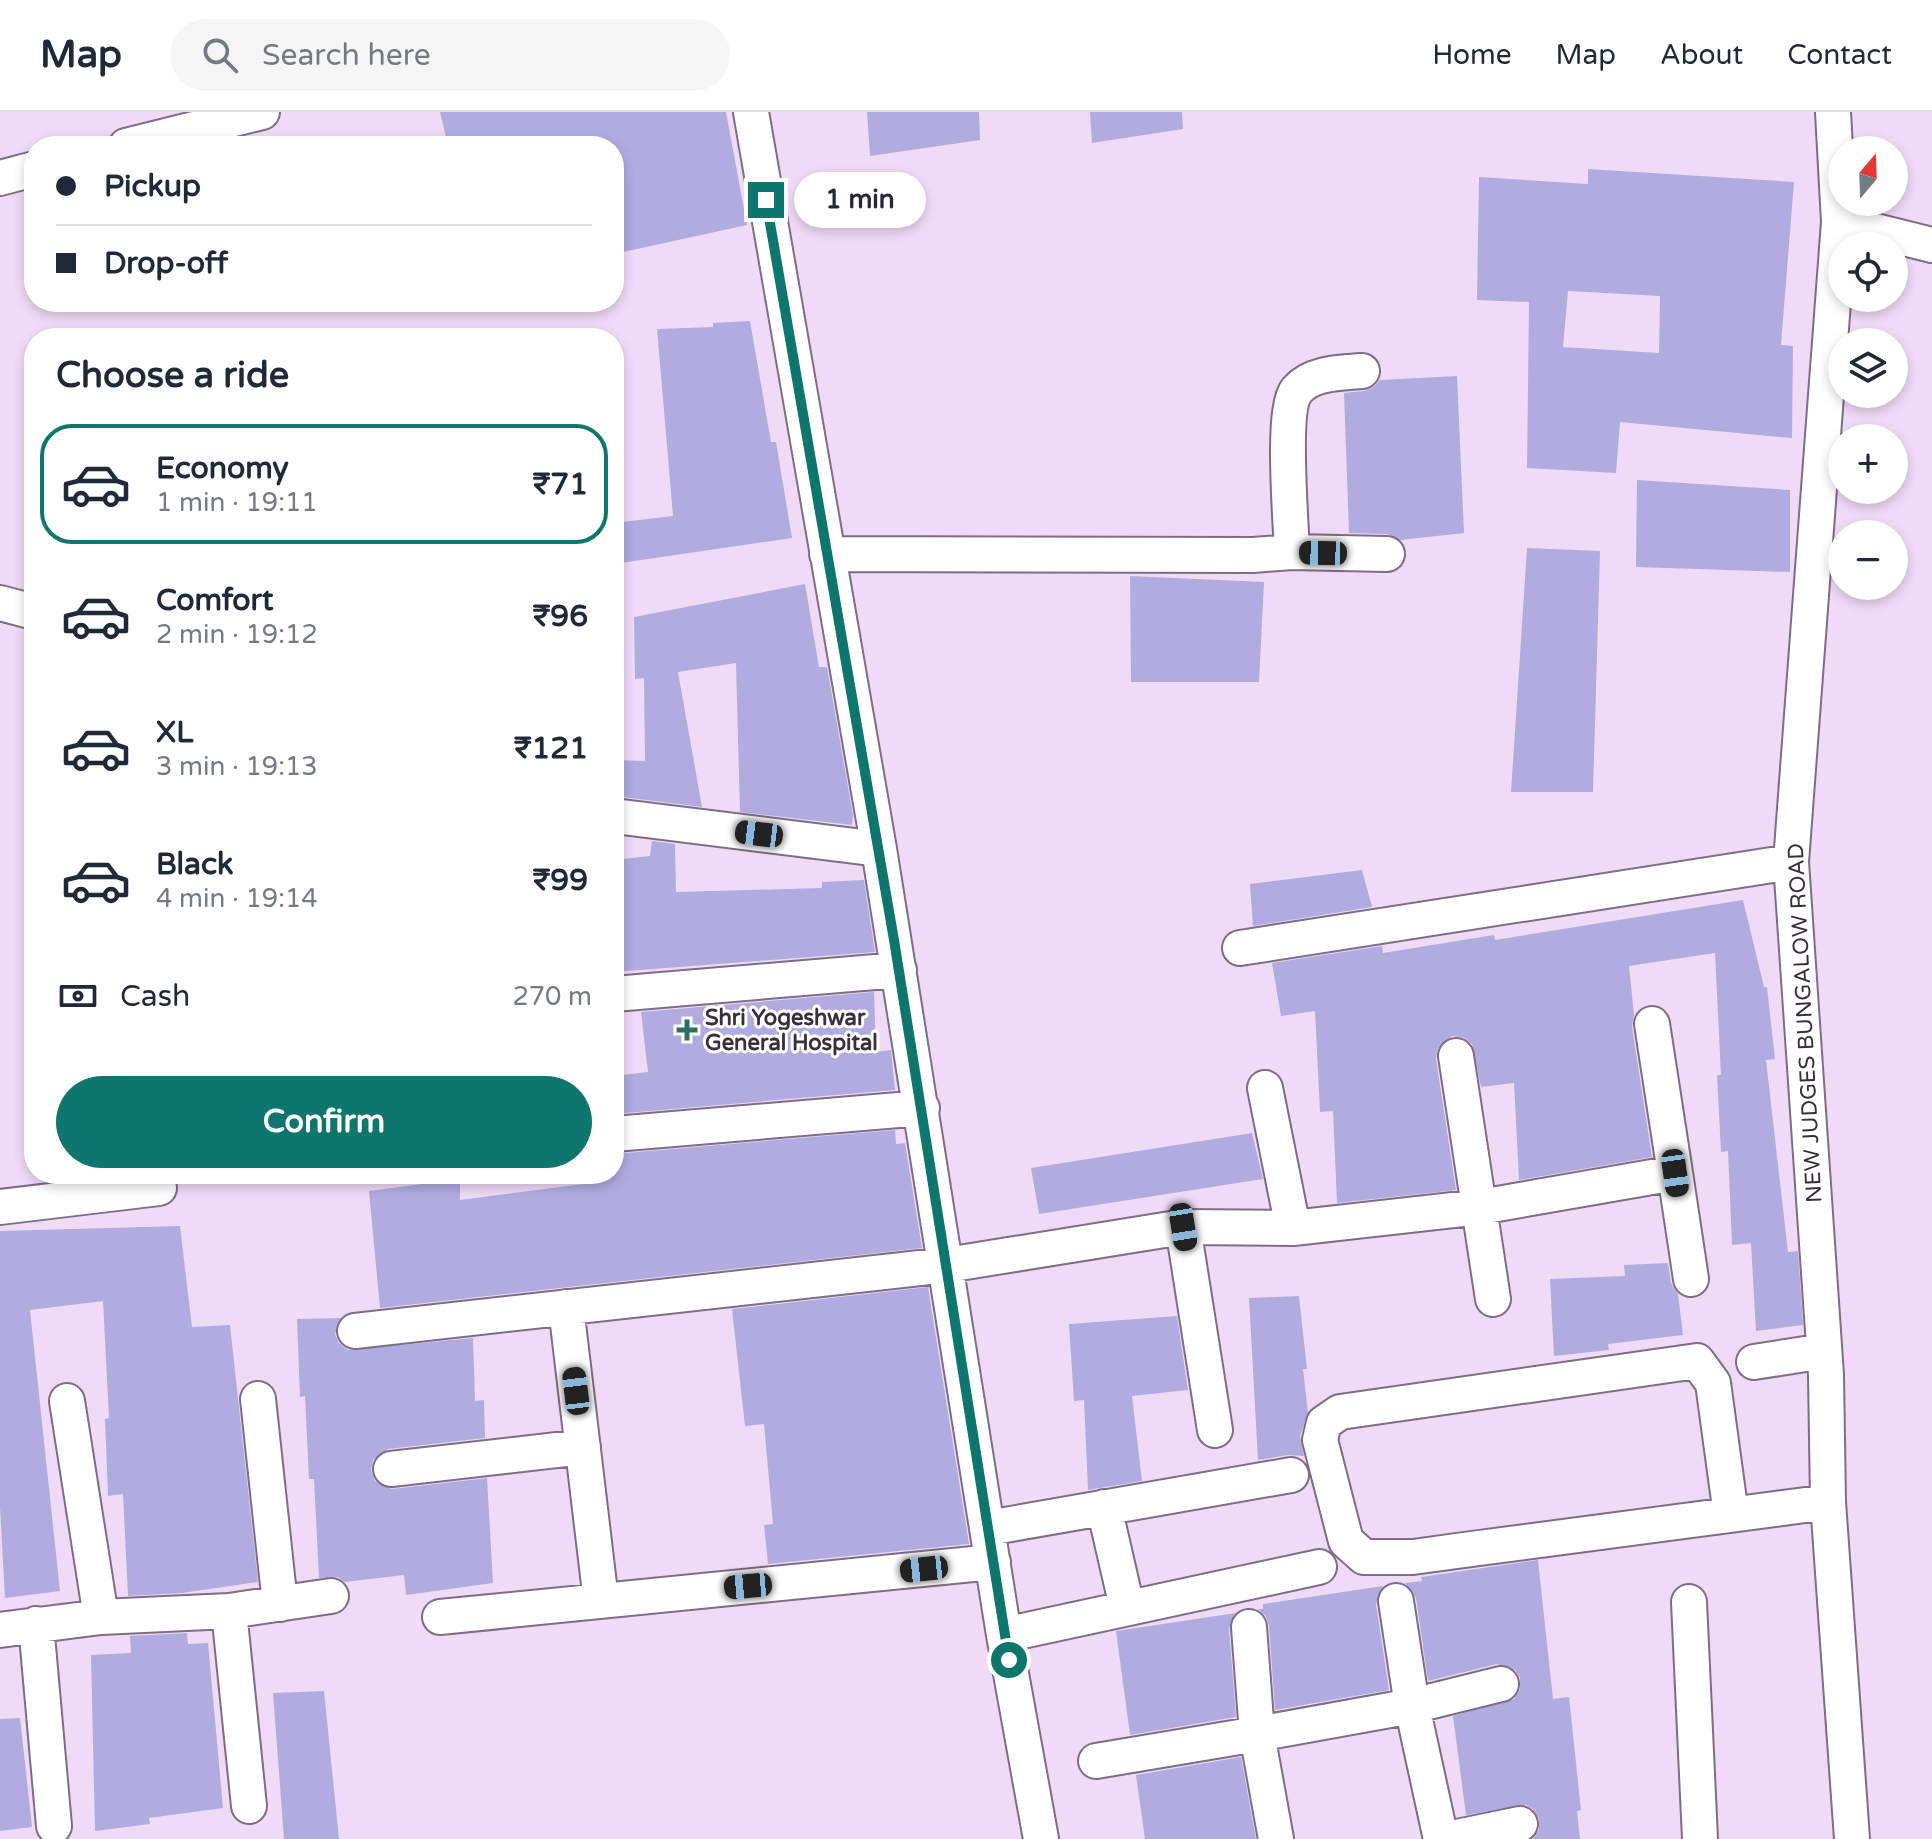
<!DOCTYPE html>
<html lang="en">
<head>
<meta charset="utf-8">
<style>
	:root { --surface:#fff; --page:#f6f6f7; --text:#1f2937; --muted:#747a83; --line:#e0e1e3; --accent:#0f766e }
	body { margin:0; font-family:"Varela Round",sans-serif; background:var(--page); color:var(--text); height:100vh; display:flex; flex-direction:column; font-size:30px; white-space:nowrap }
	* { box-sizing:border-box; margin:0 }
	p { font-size:26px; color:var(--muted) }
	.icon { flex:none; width:44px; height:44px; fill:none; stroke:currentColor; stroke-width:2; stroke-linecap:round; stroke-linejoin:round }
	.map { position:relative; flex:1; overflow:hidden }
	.sheet { position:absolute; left:24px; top:216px; width:600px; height:856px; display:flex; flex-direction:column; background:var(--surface); border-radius:32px; box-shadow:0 4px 12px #0003 }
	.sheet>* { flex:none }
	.top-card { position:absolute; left:24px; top:24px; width:600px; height:176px; border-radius:32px; box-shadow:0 4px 12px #0003; display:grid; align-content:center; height:176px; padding:0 32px; background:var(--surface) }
	.needle { width:52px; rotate:19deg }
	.tools { position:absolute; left:1828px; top:24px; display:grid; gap:16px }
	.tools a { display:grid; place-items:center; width:80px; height:80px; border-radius:50%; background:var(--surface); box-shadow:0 4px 12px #0003; font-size:40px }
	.end { position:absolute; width:36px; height:36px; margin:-18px; border:10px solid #0f766e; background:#fff; box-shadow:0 0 0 4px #fff }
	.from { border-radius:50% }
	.bubble { position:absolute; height:56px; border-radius:28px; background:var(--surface); box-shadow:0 4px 12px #0003; font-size:26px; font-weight:800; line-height:56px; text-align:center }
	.car { position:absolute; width:24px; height:48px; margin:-24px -12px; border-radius:10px; box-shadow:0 0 6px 2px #0007; background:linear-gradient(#222 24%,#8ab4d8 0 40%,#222 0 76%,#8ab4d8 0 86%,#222 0) }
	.top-card b { display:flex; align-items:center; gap:28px; height:76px; font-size:30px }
	.top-card b+b { border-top:2px solid var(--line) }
	.top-card i { width:20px; height:20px; background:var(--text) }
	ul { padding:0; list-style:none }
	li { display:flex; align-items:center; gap:24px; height:120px; margin:0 16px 12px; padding:0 16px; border:4px solid transparent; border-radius:32px }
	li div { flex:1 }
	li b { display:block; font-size:30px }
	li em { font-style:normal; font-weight:800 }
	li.active { border-color:var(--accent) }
	li>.icon { width:72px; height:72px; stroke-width:1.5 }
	h2 { padding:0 32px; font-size:36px; line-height:96px }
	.pay { display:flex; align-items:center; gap:20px; height:88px; padding:0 32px; font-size:30px }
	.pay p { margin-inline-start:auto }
	.button { display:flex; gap:16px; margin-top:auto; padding:16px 32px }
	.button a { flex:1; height:92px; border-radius:48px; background:var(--accent); color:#fff; font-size:32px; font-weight:800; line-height:92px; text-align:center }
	header { display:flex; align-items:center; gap:48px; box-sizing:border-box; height:112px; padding:0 40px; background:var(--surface); border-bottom:2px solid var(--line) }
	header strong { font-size:38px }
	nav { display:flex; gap:44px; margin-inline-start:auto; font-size:28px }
	.search { width:560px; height:72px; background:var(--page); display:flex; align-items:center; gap:20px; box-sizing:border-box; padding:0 28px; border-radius:44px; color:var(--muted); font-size:30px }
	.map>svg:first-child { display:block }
</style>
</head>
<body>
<header>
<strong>Map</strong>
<div class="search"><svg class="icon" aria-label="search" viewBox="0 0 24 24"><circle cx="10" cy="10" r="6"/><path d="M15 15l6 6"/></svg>Search here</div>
<nav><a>Home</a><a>Map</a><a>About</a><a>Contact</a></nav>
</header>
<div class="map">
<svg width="1932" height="1727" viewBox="0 0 1932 1727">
	<rect width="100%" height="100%" fill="#f0dbf7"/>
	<path fill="#b0ace0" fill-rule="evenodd" d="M 440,0 L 726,0 L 747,113 L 614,142 L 614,34 L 448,34 Z
		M 867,0 L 979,0 L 980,28 L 870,44 Z
		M 1090,0 L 1182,0 L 1183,17 L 1092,31 Z
		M 1588,57 L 1794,70 L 1781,233 L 1793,234 L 1792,326 L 1620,310 L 1616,361 L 1527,356 L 1529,190 L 1477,188 L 1479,65 L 1588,72 ZM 1568,179 L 1660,184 L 1659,241 L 1563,235 Z
		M 750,209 L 771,330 L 776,330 L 792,426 L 614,452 L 614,411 L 673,404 L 657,217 L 713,215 L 713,211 Z
		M 1457,264 L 1464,421 L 1400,428 L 1387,422 L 1349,421 L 1344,281 L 1364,279 L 1374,275 L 1380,268 Z
		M 1637,368 L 1790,378 L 1790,460 L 1636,455 Z
		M 1527,436 L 1600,439 L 1593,680 L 1511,680 Z
		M 1130,464 L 1264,470 L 1259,570 L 1131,570 Z
		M 805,472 L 819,555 L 827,555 L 853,703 L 852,713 L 740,700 L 736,551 L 678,560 L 702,695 L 614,684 L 614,648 L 645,649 L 644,566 L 635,567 L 634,505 Z
		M 652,729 L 675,732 L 676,780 L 822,776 L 822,770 L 864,768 L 875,840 L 614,860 L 614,748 L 650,744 Z
		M 1362,758 L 1372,795 L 1253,814 L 1250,772 Z
		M 1743,788 L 1764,875 L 1767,875 L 1775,947 L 1766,948 L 1788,1140 L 1798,1139 L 1803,1213 L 1756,1219 L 1751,1131 L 1732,1133 L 1728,1039 L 1721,1040 L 1717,963 L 1721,963 L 1715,841 L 1629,854 L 1634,903 L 1632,915 L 1652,1045 L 1519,1068 L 1514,971 L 1481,975 L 1472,932 L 1464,926 L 1452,924 L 1438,936 L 1436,947 L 1456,1078 L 1337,1091 L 1333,999 L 1320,1000 L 1315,899 L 1281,904 L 1272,851 L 1382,834 L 1383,841 L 1494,823 L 1495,828 Z
		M 874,880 L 876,940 L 891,938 L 895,978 L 614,1002 L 614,964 L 648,960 L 641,900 Z
		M 895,1018 L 896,1032 L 905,1031 L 922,1136 L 380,1196 L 369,1079 L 460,1067 L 460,1088 L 606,1069 L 606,1062 L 614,1062 L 614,1042 Z
		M 1252,1021 L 1263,1067 L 1039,1102 L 1031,1056 Z
		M 180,1114 L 192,1215 L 230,1213 L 258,1470 L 182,1481 L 128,1484 L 123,1382 L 108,1384 L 105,1307 L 109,1306 L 103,1189 L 30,1198 L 60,1479 L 5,1486 L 0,1395 L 0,1119 Z
		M 1668,1151 L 1671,1171 L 1678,1182 L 1683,1223 L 1608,1232 L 1609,1238 L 1554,1244 L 1550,1167 L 1625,1164 L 1624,1153 Z
		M 928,1175 L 969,1432 L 768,1452 L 764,1413 L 773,1412 L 764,1312 L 745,1314 L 732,1197 Z
		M 1299,1184 L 1307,1257 L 1303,1257 L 1308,1301 L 1300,1324 L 1304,1344 L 1288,1343 L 1258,1348 L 1249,1186 Z
		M 1177,1204 L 1188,1278 L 1132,1284 L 1142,1369 L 1088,1378 L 1084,1288 L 1074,1289 L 1069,1212 Z
		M 341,1206 L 335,1222 L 339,1231 L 348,1238 L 473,1226 L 475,1289 L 484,1288 L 485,1326 L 388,1337 L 373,1348 L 371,1358 L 375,1369 L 392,1377 L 487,1366 L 493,1471 L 406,1483 L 404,1463 L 345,1470 L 338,1465 L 319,1466 L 314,1367 L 309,1367 L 305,1284 L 300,1285 L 297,1207 Z
		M 1538,1448 L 1553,1587 L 1569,1585 L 1581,1698 L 1577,1699 L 1580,1727 L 1533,1727 L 1539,1718 L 1539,1707 L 1534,1698 L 1526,1693 L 1466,1703 L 1453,1604 L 1514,1587 L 1520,1577 L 1520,1566 L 1515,1558 L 1497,1552 L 1428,1569 L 1416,1486 L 1405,1471 L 1422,1469 L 1421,1465 Z
		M 1383,1474 L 1376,1492 L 1389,1578 L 1275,1598 L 1269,1514 L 1266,1504 L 1258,1497 L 1263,1497 L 1263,1492 Z
		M 1236,1501 L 1229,1516 L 1236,1605 L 1130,1623 L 1116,1519 Z
		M 187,1521 L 188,1532 L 208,1531 L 223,1696 L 149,1706 L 150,1712 L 95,1719 L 91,1543 L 131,1541 L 130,1524 Z
		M 324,1579 L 339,1727 L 284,1727 L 273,1581 Z
		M 20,1606 L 32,1715 L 0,1719 L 0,1607 Z
		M 1241,1645 L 1256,1727 L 1145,1727 L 1136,1663 Z"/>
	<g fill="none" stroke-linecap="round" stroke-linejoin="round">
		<defs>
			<path id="minor" d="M 751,0 L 879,737 L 1004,1523 L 1041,1727
				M 1833,0 L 1839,110 L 1791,750 L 1826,1263 L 1828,1390 L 1852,1727
				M 126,34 L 262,0
				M 0,66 L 34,57
				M 1839,110 L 1932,133
				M 1292,440 L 1387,442
				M 827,442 L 1253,443 L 1292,440 C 1291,410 1281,297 1297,278 C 1313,260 1341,261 1362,259
				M 0,491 L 34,500
				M 614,704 L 879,737
				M 1240,836 L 1791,750
				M 614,882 L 899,858
				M 1652,912 L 1675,1061
				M 1456,944 L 1493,1187
				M 1265,976 L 1293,1116
				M 614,1022 L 922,996
				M 0,1095 L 159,1076
				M 1183,1115 L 1215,1318
				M 566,1195 L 601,1489
				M 355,1219 L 947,1153 L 1183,1115 L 1293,1116 L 1480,1095 L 1675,1061 L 1691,1167
				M 1754,1250 L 1824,1239
				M 258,1287 L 280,1492
				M 67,1289 L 101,1505
				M 391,1357 L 583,1335
				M 1104,1395 L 1127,1495
				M 1731,1403 L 1713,1271 L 1697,1249 L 1340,1300 L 1324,1311 L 1320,1328 L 1346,1429 L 1364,1445 L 1413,1445 C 1551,1426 1689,1408 1828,1390
				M 988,1416 L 1291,1363
				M 1396,1489 L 1412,1594 L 1501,1572
				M 1689,1490 L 1700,1727
				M 229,1499 L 249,1694
				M 440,1505 L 993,1450
				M 36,1512 L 54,1714
				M 0,1518 L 101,1505 L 229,1499 L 331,1484
				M 1004,1523 L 1319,1455
				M 1096,1649 L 1257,1622 L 1249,1515
				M 1276,1727 L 1257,1622 L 1412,1594 L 1441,1727
				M 1447,1727 L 1520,1712"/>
		</defs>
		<use href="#minor" stroke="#7f6c86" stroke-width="38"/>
		<use href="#minor" stroke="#fff" stroke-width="34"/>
	</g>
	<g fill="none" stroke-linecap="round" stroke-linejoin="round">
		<path stroke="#0f766e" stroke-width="10" d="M 766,88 L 894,828 L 1009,1548"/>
	</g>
	<path fill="#2f6f5d" stroke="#fff" stroke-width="3" d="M683 906h8v8h8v8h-8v8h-8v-8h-8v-8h8z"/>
	<g text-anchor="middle" stroke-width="6" stroke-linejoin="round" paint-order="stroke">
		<g font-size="22" font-weight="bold" fill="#382f3a" stroke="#fff" text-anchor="start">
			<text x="705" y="913">Shri Yogeshwar<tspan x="705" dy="25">General Hospital</tspan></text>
		</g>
		<g font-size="22" fill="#382f3a" stroke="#fff">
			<text transform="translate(1804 911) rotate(-93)" y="8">NEW JUDGES BUNGALOW ROAD</text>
		</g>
	</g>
</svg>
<div class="tools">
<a><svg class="needle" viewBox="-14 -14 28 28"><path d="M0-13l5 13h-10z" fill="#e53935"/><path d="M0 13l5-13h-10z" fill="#747a83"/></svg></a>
<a><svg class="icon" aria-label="locate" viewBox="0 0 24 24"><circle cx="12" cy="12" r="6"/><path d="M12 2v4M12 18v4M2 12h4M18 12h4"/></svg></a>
<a><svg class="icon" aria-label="layers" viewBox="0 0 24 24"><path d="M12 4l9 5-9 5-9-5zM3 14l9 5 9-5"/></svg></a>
<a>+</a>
<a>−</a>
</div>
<i class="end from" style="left:1009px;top:1548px"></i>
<i class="end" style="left:766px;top:88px"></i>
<div class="bubble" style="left:794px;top:60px;width:132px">1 min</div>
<i class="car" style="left:1323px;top:441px;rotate:271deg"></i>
<i class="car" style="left:759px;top:722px;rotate:277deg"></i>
<i class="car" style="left:1675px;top:1061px;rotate:172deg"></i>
<i class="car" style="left:1183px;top:1115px;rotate:171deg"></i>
<i class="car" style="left:576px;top:1279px;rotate:353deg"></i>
<i class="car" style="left:924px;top:1457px;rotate:264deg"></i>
<i class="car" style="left:748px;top:1474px;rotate:265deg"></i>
<div class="top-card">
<b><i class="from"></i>Pickup</b>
<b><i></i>Drop-off</b>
</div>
<section class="sheet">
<h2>Choose a ride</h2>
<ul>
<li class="active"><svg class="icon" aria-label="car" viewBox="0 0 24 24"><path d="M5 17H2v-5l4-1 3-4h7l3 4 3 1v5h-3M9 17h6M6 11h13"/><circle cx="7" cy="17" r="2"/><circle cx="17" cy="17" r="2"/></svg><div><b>Economy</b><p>1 min · 19:11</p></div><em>₹71</em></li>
<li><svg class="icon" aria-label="car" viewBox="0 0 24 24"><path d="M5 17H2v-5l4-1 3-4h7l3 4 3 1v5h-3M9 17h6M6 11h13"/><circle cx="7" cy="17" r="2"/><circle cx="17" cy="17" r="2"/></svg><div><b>Comfort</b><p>2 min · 19:12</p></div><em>₹96</em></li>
<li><svg class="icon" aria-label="car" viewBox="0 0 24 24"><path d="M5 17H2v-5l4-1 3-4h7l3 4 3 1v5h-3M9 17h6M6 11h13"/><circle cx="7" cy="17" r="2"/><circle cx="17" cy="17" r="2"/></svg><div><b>XL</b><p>3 min · 19:13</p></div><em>₹121</em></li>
<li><svg class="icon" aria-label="car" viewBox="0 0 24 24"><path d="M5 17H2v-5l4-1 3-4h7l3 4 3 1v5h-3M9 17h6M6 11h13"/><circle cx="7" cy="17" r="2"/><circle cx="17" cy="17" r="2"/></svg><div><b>Black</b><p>4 min · 19:14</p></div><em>₹99</em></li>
</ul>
<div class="pay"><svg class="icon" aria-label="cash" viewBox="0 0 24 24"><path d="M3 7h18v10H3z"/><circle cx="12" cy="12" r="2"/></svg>Cash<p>270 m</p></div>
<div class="button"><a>Confirm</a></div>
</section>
</div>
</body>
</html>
